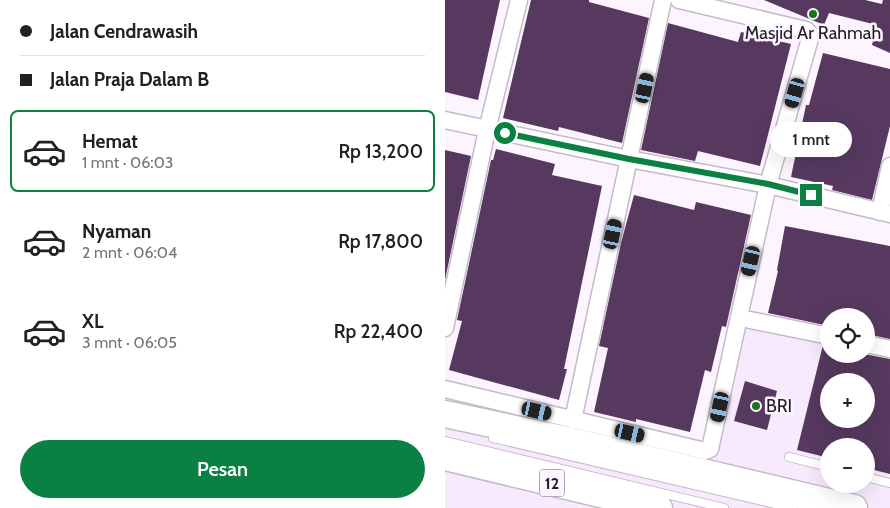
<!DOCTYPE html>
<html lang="id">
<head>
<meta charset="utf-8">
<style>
	:root { --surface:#fff; --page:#f2f2f2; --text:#202124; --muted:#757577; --line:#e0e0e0; --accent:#0b8043 }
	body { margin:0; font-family:Cabin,sans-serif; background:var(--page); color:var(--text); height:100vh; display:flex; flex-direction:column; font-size:19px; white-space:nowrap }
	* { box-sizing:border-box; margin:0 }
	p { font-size:16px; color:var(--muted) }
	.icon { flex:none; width:28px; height:28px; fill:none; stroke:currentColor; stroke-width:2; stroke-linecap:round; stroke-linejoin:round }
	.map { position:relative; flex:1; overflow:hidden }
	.details { display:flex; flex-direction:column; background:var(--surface); width:445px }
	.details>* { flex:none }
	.banner { display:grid; align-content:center; height:110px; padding:0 20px; background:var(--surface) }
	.buttons { position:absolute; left:375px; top:308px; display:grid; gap:10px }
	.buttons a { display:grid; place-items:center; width:55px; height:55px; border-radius:50%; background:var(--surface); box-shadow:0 5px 20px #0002; font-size:25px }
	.end { position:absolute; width:22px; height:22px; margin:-11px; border:6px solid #0b8043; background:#fff; box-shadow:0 0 0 2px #fff }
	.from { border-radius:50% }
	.bubble { position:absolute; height:35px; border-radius:18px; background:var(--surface); box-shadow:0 5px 20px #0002; font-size:16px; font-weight:600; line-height:35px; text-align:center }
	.car { position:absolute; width:15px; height:30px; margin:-15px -8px; border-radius:6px; box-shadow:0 0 4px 1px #0007; background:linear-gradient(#222 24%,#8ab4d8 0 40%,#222 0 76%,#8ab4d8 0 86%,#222 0) }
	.banner b { display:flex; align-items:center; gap:18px; height:48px; font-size:19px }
	.banner b+b { border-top:1px solid var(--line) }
	.banner i { width:12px; height:12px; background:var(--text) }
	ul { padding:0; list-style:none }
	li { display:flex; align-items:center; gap:15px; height:82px; margin:0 10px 8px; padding:0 10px; border:2px solid transparent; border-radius:8px }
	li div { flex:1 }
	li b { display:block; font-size:19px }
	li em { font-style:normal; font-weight:600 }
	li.current { border-color:var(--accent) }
	li>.icon { width:45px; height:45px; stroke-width:1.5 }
	.primary-button { display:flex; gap:10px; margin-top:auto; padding:10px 20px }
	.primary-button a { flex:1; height:58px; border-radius:30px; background:var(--accent); color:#fff; font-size:20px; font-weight:600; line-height:58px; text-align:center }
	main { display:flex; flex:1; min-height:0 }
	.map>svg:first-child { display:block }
</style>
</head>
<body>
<main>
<section class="details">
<div class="banner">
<b><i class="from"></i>Jalan Cendrawasih</b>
<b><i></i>Jalan Praja Dalam B</b>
</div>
<ul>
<li class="current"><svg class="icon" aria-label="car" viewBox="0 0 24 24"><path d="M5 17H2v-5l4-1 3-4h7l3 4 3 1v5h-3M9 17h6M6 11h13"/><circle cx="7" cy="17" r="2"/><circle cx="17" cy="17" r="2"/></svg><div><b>Hemat</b><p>1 mnt · 06:03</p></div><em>Rp 13,200</em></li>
<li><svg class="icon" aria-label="car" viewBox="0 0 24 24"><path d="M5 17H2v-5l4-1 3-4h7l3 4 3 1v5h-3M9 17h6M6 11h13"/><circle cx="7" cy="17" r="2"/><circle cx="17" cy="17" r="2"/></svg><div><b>Nyaman</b><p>2 mnt · 06:04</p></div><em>Rp 17,800</em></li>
<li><svg class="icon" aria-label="car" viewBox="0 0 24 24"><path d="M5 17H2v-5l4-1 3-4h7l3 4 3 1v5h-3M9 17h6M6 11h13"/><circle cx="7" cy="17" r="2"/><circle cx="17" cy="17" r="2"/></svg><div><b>XL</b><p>3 mnt · 06:05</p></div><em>Rp 22,400</em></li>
</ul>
<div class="primary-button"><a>Pesan</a></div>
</section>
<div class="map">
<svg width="445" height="508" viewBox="0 0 445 508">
	<rect width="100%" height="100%" fill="#fcf4ff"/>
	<path fill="#f8eafd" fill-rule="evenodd" d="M 288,318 L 384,339 L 384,354 L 421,354 L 421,347 L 445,352 L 445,508 L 0,508 L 0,397 L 258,457 ZM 384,381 L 421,381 L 421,419 L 384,419 ZM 384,446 L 421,446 L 421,484 L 384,484 Z"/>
	<path fill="#573960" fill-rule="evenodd" d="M 0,0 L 55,0 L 33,100 L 0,92 Z
		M 86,0 L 144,0 L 144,2 L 204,18 L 177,143 L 114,127 L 113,131 L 58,118 Z
		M 319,0 L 420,0 L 437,4 L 438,0 L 445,0 L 445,53 L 427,45 L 432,25 L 384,13 L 379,25 Z
		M 223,23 L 293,42 L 296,32 L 346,44 L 315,166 L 253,151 L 250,161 L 196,150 Z
		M 378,53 L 445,69 L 445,126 L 427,200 L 387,190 L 388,186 L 346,177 L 361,105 L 364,105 Z
		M 51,149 L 110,164 L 107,175 L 157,186 L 119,369 L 122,369 L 114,400 L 4,370 L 17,321 L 12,320 L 46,160 L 48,160 Z
		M 0,150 L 26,156 L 0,280 Z
		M 189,195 L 249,210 L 251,202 L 306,215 L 281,327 L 277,326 L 266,372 L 260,370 L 245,432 L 191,419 L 191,422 L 149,412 L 163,348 L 154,346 L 176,243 Z
		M 340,226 L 445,246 L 445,339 L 421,334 L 421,316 L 384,316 L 384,326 L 323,313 L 333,271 L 332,270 Z
		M 378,345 L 384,346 L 384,354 L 419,354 L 445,359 L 445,474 L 421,468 L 421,446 L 384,446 L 384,458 L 352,450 ZM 384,381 L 421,381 L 421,419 L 384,419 Z
		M 300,381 L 332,391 L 322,430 L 289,421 Z"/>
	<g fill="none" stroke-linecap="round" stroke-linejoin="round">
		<defs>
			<path id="service" d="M 48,438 L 347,508
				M 0,441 L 279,508
				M 344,457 L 384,467
				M 421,477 L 445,483"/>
			<path id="minor" d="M 0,120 L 184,159 L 323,185 L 445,214
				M 435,212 L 445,166
				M 305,320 L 384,336
				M 0,328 L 42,130 L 74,0
				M 421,344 L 445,349
				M 0,389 L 260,451 L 265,449 L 323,185 L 366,35 L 361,30 L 234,0
				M 128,420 L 218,0"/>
			<path id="trunk" d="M 0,414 L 122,440 L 409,508
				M 0,457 L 214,508"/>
		</defs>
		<use href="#service" stroke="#c5bbc8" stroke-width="10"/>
		<use href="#minor" stroke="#c5bbc8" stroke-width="19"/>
		<use href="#trunk" stroke="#c5bbc8" stroke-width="29"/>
		<use href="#service" stroke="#fff" stroke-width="8"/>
		<use href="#minor" stroke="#fff" stroke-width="16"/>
		<use href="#trunk" stroke="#fff" stroke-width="26"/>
	</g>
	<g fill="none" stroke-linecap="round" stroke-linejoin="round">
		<path stroke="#0b8043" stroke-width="6" d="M 60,133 L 184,159 L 323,184 L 366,195"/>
	</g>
	<g fill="#1b721d" stroke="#fcf4ff" stroke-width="2">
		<circle cx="368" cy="14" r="5"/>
		<circle cx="311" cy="406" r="5"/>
	</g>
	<g text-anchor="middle" stroke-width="5" stroke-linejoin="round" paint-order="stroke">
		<rect fill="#fcf4ff" stroke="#635e64" stroke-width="1" x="94.5" y="469.5" width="25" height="27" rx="4"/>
		<g font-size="16" font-weight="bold" fill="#211e22">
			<text x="107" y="489">12</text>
		</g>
		<g font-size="18" fill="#211e22" stroke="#fcf4ff">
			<text x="368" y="39">Masjid Ar Rahmah</text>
			<text x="321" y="412" text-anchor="start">BRI</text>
		</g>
	</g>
</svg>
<div class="buttons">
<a><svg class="icon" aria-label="locate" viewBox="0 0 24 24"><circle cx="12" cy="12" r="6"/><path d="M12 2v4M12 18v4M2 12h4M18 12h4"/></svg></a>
<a>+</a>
<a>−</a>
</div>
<i class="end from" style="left:60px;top:133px"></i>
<i class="end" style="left:366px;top:195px"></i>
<div class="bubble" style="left:325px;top:122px;width:82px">1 mnt</div>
<i class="car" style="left:200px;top:88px;rotate:12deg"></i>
<i class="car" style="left:350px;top:93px;rotate:196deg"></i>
<i class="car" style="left:168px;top:234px;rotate:12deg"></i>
<i class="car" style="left:306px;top:261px;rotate:193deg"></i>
<i class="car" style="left:275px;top:407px;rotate:192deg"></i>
<i class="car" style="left:92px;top:411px;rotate:103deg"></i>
<i class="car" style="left:185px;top:433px;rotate:103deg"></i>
</div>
</main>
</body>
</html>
